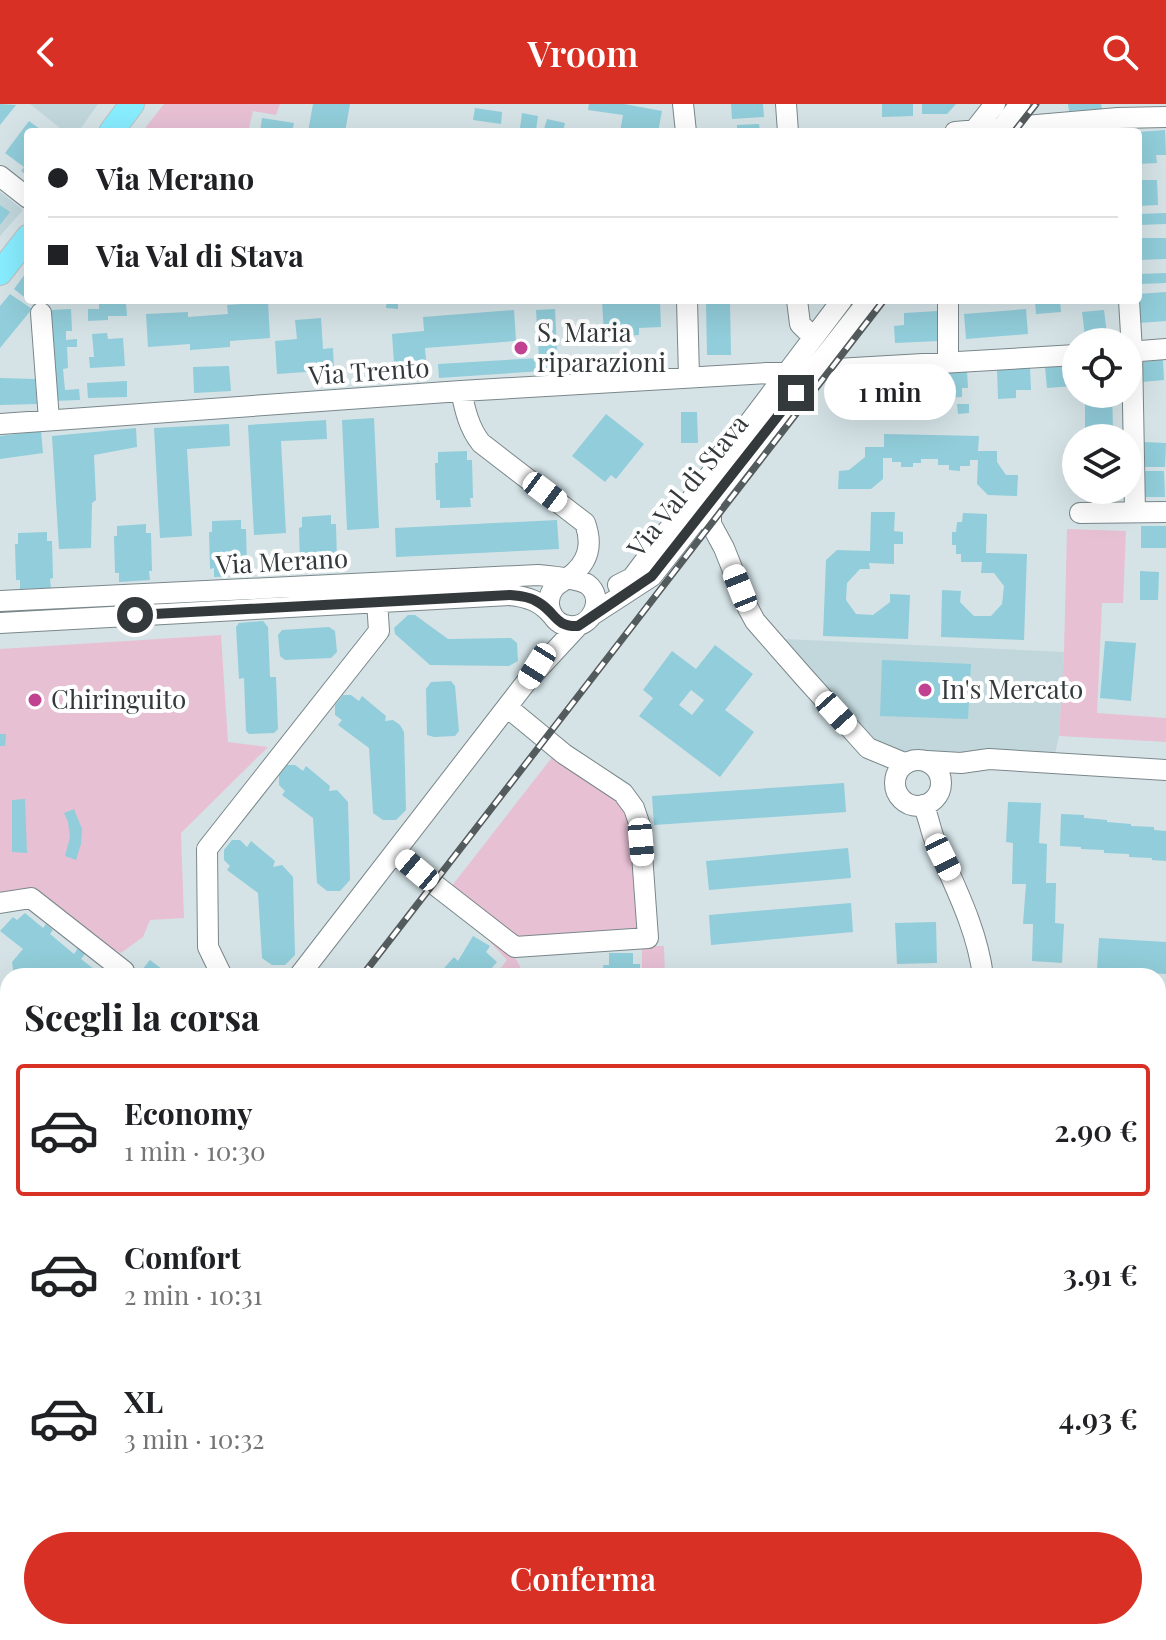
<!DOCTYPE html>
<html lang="it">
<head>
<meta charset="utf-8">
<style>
	:root { --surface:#fff; --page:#f2f2f2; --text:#202124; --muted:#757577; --line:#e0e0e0; --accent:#d93025 }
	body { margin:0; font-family:"Playfair Display",serif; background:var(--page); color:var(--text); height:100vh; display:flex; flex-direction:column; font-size:30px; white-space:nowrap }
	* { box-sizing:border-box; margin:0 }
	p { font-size:26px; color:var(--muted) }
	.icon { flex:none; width:44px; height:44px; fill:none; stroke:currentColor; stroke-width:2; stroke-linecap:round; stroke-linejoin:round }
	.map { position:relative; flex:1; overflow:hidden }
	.drawer { position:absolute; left:0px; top:864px; width:1166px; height:672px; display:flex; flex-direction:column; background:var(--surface); border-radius:24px 24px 0 0; box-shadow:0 8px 32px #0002 }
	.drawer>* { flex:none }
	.banner { position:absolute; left:24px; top:24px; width:1118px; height:176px; border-radius:8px; box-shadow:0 8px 32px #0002; display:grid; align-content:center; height:176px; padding:0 24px; background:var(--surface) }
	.controls { position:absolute; left:1062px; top:224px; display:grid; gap:16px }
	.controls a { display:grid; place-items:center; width:80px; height:80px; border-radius:50%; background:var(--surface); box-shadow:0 8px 32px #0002; font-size:40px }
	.end { position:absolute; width:36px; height:36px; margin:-18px; border:10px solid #34393b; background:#fff; box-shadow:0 0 0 4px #fff }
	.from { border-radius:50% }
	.bubble { position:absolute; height:56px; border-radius:28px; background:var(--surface); box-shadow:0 8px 32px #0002; font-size:26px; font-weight:600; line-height:56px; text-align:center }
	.car { position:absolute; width:24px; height:48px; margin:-24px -12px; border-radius:10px; box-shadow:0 0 6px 2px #0007; background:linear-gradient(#fff 24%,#345 0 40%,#fff 0 76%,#345 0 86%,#fff 0) }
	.banner b { display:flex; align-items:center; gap:28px; height:76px; font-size:30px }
	.banner b+b { border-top:2px solid var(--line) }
	.banner i { width:20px; height:20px; background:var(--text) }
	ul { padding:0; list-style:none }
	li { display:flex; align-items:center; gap:24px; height:132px; margin:0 16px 12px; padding:0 8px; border:4px solid transparent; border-radius:8px }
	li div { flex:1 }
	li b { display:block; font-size:30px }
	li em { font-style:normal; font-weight:600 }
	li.active { border-color:var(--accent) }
	li>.icon { width:72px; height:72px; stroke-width:1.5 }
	h2 { padding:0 24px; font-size:36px; line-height:96px }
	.button { display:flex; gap:16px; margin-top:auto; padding:16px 24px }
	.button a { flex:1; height:92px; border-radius:48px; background:var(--accent); color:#fff; font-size:32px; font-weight:600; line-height:92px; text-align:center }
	header { display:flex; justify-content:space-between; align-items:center; height:104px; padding:0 24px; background:var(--accent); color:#fff; font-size:36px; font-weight:600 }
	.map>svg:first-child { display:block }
</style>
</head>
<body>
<header><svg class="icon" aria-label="back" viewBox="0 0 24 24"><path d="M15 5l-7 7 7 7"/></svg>Vroom<svg class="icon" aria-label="search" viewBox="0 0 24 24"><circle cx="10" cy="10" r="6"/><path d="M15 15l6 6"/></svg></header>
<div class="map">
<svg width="1166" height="1536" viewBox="0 0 1166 1536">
	<rect width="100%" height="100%" fill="#d5e3e7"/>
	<path fill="#c1d7dc" d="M 30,0 L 98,0 L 78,28 L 65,28 Z
		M 0,88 L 23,106 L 0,132 Z
		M 785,535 L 1064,548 L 1059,632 L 1053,660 L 911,656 L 885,652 L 777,544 Z"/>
	<path fill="#e7c0d4" d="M 164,0 L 280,0 L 276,11 L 253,7 L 248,28 L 142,28 Z
		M 1067,425 L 1126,427 L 1123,499 L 1102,499 L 1097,609 L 1166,614 L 1166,638 L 1059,632 L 1064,548 Z
		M 221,531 L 228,638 L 268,643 L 181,729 L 184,814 L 150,816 L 143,833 L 121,849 L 91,833 L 38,795 L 0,798 L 0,545 Z
		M 553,652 L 618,699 L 625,706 L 631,723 L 637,830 L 518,838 L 451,783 Z
		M 494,834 C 508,845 519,854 523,872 L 495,872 L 507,856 L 491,839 Z
		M 642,842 L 664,842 L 665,872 L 642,872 Z
		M 1166,1040 L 1166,1317 L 1158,1310 L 1158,1058 Z
		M 0,1153 L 8,1155 L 8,1191 L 0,1192 Z
		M 0,1468 L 8,1472 L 8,1528 L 177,1528 L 192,1536 L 0,1536 Z
		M 891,1528 L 995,1528 L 996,1536 L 891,1536 Z"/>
	<path fill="#bf91a9" d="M 120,1528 L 188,1528 L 203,1536 L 123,1536 Z"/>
	<path fill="#91cdda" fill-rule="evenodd" d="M 0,0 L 16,1 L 0,21 Z
		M 313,0 L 350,0 L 345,28 L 308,28 Z
		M 589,0 L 624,0 L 662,7 L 658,28 L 620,28 L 623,11 L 588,6 Z
		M 731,0 L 763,0 L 764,13 L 732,15 Z
		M 882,0 L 913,0 L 913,12 L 882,13 Z
		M 922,0 L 956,0 L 947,10 L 922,10 Z
		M 1068,0 L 1101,0 L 1102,5 L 1069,7 Z
		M 475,4 L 502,8 L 501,20 L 473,16 Z
		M 522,9 L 538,12 L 536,26 L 520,24 Z
		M 262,14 L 294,19 L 292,28 L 260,28 Z
		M 547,15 L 565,19 L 563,28 L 544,25 Z
		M 29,17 L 44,28 L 28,28 L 28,72 L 21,67 L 24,63 L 5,49 Z
		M 759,20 L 760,28 L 737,28 L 737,21 Z
		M 1165,26 L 1166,51 L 1156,51 L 1157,59 L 1138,60 L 1138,28 Z
		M 1138,76 L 1157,76 L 1158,101 L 1138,102 Z
		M 0,101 L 10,108 L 0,121 Z
		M 1166,109 L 1166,120 L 1139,121 L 1138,110 Z
		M 1138,134 L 1166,134 L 1166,155 L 1138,156 Z
		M 28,166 L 28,196 L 14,185 Z
		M 1166,169 L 1166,179 L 1140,180 L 1139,170 Z
		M 1166,188 L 1166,217 L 1139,219 L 1138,190 Z
		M 10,190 L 32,205 L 0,244 L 0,202 Z
		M 387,196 L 409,196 L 409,198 L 398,199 L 398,205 L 386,204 Z
		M 602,196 L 638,196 L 638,199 L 660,198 L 661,223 L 639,224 L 639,231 L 604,233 Z
		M 1060,196 L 1061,208 L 1036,210 L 1035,197 Z
		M 268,198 L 270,234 L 230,237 L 230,243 L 190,246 L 190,240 L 148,243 L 146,210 L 188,208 L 188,213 L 228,210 L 227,201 Z
		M 126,199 L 127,212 L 108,212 L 108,216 L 88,217 L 88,205 L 99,205 L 99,200 Z
		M 706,199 L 730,199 L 731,251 L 707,251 Z
		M 71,205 L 72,227 L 66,227 L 66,236 L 77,235 L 77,243 L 67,243 L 68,264 L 63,265 L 65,286 L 79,285 L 80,296 L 52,297 L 46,215 L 51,206 Z
		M 555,205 L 558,266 L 439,274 L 438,260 L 539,254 L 536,206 Z
		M 1026,205 L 1028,230 L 966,235 L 964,210 Z
		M 514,206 L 516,237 L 425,244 L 426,256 L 394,259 L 392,230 L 424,227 L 423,213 Z
		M 1104,206 L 1107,230 L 1085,232 L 1082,208 Z
		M 938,207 L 940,237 L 895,239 L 894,222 L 904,221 L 904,209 Z
		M 321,214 L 323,245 L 333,244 L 334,266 L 277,270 L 275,237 L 297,235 L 295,216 Z
		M 107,229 L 108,235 L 123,234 L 125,262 L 90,264 L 89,253 L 94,253 L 92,230 Z
		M 1163,256 L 1164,276 L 1142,278 L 1140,258 Z
		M 1072,261 L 1074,282 L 1047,284 L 1045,263 Z
		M 229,262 L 231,287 L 194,289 L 193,263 Z
		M 1030,264 L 1031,286 L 1016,286 L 1016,294 L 998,295 L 997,266 Z
		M 967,267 L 968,284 L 962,284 L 962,293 L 946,294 L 944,268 Z
		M 937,273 L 938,295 L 862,299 L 861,277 Z
		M 0,274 L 35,275 L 37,300 L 0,301 Z
		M 127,277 L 127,293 L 88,294 L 87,279 Z
		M 1100,290 L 1112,290 L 1113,324 L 1085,325 L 1085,299 L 1100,299 Z
		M 957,300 L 969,300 L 969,309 L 958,310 Z
		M 681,308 L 697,308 L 698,339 L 681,339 Z
		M 606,310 L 644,340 L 616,375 L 611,371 L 605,378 L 572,352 Z
		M 374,314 L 379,424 L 347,426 L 342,316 Z
		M 326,316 L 327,335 L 281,337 L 286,429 L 254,431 L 248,321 Z
		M 229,320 L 230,342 L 187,345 L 192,432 L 160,434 L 154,324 Z
		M 136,324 L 137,343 L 94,351 L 96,396 L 92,399 L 91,444 L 59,445 L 52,332 Z
		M 41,327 L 43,349 L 0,355 L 0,332 Z
		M 884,330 L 979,332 L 978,347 L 997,347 L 997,358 L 1006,371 L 1018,371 L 1017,392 L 988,391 L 977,380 L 978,356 L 970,356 L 970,362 L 960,362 L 960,367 L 949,366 L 949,361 L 938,361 L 938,355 L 921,355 L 921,359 L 913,359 L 913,363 L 901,363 L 901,358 L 892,358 L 892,354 L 883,354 L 883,375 L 871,385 L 838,385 L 839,367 L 849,366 L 865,353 L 865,343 L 884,343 Z
		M 1143,338 L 1166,339 L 1165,363 L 1142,363 Z
		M 467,347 L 467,356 L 472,356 L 473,394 L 470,394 L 471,403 L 440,404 L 440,396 L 436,396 L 435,359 L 438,359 L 438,348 Z
		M 1139,367 L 1164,367 L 1165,393 L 1140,393 Z
		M 871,408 L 895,408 L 894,427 L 903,428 L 903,440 L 894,440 L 894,460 L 869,459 L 870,465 L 860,465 L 847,479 L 846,496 L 856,510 L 873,511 L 890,498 L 890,490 L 910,491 L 908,535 L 823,532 L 826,456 L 837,446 L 870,447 Z
		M 963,409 L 987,410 L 986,449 L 1027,450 L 1024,536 L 941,533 L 942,486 L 961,487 L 960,498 L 974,512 L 991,512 L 1002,500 L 1004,482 L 994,469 L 981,469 L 982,458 L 961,458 L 961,450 L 956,450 L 956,441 L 952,441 L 952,428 L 956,428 L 957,418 L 962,418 Z
		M 331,411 L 331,420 L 336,420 L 337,458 L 334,458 L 335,468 L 304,469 L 304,460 L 300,460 L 299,424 L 302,423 L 302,413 Z
		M 241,416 L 241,425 L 246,425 L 247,462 L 244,463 L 245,472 L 214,473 L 214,464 L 210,465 L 209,428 L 212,428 L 212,417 Z
		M 557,416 L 559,445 L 396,453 L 395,424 Z
		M 146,420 L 146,429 L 151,429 L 152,467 L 149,467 L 150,476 L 119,478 L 119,469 L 115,469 L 114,432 L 117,432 L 117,422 Z
		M 1141,422 L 1166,422 L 1166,444 L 1141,444 Z
		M 47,428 L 47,437 L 52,437 L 53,474 L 50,475 L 51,484 L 20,485 L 20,476 L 16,476 L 15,440 L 18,440 L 18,429 Z
		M 1140,467 L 1159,468 L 1158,496 L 1140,496 Z
		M 408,511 L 415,511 L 448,535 L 511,534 L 517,539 L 518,557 L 509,562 L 430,561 L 395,530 L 394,524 Z
		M 263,517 L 268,523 L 270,573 L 276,573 L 278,625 L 274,629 L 249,630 L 246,627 L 244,574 L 239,575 L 236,523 L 239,519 Z
		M 329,523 L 335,527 L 337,548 L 331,554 L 285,556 L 280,552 L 278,531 L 282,526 Z
		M 1105,537 L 1136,539 L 1131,597 L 1100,594 Z
		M 715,541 L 753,570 L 725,606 L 754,628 L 720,673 L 639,612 L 653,594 L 643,586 L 672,547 L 696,565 ZM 691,586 L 704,596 L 692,611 L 679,601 Z
		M 882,556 L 971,560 L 968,615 L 880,612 Z
		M 451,577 L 455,582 L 459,627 L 455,632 L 434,633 L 427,631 L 426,585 L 431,578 Z
		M 343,591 L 351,591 L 359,597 L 362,592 L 386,612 L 385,617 L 393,616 L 400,621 L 404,628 L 406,706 L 396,716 L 383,716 L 373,709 L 369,644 L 338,621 L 342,616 L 335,611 L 335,601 Z
		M 0,630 L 6,630 L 5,642 L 0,642 Z
		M 287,661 L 295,661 L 303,667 L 306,662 L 330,682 L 329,687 L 337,686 L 348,698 L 350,776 L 340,787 L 327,787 L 317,779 L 313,714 L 282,691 L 285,687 L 279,681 L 279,671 Z
		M 844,679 L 846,708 L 654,721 L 652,692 Z
		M 25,695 L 27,749 L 12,748 L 12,696 Z
		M 1008,698 L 1041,699 L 1039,739 L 1047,740 L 1046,779 L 1056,779 L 1055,819 L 1064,820 L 1062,859 L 1032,857 L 1033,820 L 1023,820 L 1026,780 L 1012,780 L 1013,739 L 1006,738 Z
		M 74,705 L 82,725 L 81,740 L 76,756 L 65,752 L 70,733 L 68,718 L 64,709 Z
		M 1061,710 L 1084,711 L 1084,714 L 1107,716 L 1107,718 L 1131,720 L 1131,722 L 1154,723 L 1154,726 L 1166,727 L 1166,757 L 1152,756 L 1152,754 L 1129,753 L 1129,750 L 1104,749 L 1104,746 L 1081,745 L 1081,743 L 1060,742 Z
		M 232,736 L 240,736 L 247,743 L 251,737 L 275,757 L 273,763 L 282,761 L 293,773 L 295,851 L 285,861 L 272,861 L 262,854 L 258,789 L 227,766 L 230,762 L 224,756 L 224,746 Z
		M 848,744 L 851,774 L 709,786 L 706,757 Z
		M 851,799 L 853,828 L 711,841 L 709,811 Z
		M 25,809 L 43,824 L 46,820 L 53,826 L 50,830 L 74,850 L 78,844 L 85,850 L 81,855 L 103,872 L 14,872 L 12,858 L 23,845 L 0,827 L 13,813 L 17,816 Z
		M 936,818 L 937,859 L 897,860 L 895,819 Z
		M 473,832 L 490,842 L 486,848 L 497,858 L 485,872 L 437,872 L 454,853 L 458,857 Z
		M 1099,834 L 1166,838 L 1166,870 L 1097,866 Z
		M 609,849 L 633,849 L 633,860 L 640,860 L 640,872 L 604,872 L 603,861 L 609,861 Z
		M 150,856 L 171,872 L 137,872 Z
		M 1158,896 L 1166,897 L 1165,931 L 1158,930 Z
		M 700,1528 L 701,1536 L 609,1536 L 609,1534 Z
		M 736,1528 L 878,1528 L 878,1536 L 737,1536 Z
		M 1007,1528 L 1148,1528 L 1149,1536 L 1007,1536 Z"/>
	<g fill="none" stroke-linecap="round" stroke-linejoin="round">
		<defs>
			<path id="minor" d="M 683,0 L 686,28
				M 786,0 L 788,28
				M 955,28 L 1118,14 L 1166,13
				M 973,28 L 995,0
				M 999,28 L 1020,0
				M 0,72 L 28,94
				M 687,196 L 689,273
				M 797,196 L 800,220 L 813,233
				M 1129,196 L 1132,247 L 1135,408
				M 41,209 L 49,316
				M 1128,248 L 1166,245
				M 948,258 L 948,196
				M 0,320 L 461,287 L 1076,251
				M 711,398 L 711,420 L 724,444 L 748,504 L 755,517 L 804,573 L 868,644 L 904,659
				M 1080,409 L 1166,408
				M 618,481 L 632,474 L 842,196
				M 0,497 L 538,471 C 549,472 579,475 587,480 C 606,494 592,525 569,522 C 551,520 543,498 554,484 C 558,479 564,477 569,473 C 588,459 593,441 585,419 L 481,339 C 469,324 465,306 461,287
				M 592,511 L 652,472 L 869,196
				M 0,519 L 510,491 C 528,493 540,497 552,511
				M895 679a23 23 0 1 1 46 0a23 23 0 1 1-46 0Z
				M 927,657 L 961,659 L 989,655 L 1166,666
				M 923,701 C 929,713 930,725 935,737 C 954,781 977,824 983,872
				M 394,749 L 515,843 L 648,834 L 640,722 L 634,704 L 623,689 L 564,650 L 507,603
				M 0,799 L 31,794 L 124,867 L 120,872
				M 222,872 L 208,843 L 207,745 L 379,527 L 377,497
				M 299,872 L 527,577 L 578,522
				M 0,915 L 8,907
				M 0,983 L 8,1055
				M 0,1139 L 8,1140
				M 0,1206 L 8,1205
				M 0,1280 L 8,1364
				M 1158,1330 L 1166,1338
				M 1158,1360 L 1166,1372
				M 8,1430 L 4,1442 L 8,1455
				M 1158,1465 L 1166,1464
				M 202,1528 L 216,1536
				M 426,1536 L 432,1528
				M 450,1536 L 455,1528"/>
			<path id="major" d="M 111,28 L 132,0
				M 0,169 L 28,133"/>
		</defs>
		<use href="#minor" stroke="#7a878a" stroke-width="22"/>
		<use href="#major" stroke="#bec0c0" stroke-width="26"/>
		<use href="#minor" stroke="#fff" stroke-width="20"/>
		<use href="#major" stroke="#88edff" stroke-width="24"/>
		<defs>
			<path id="rail" d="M 1014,28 L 1036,0
				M 362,872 L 884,196
				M 0,1341 L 8,1330"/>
		</defs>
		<use href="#rail" stroke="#545b5d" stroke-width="7"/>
		<use href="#rail" stroke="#fff" stroke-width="4" stroke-dasharray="12" stroke-linecap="butt"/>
	</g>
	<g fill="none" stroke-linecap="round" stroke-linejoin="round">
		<path stroke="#34393b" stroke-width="10" d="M 135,511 L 510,491 C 521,492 532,493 541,500 C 556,510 556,523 578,522 L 652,472 L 796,289"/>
	</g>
	<g fill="#c04290" stroke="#fff" stroke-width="3">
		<circle cx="521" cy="244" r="8"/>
		<circle cx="925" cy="586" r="8"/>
		<circle cx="35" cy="596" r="8"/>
	</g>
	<g text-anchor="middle" stroke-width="8" stroke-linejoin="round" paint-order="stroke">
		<g font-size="26" fill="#34393b" stroke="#fff" text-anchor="start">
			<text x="537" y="238">S. Maria<tspan x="537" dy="30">riparazioni</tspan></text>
			<text x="941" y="595">In's Mercato</text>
			<text x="51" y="605">Chiringuito</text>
		</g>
		<g font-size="26" fill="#34393b" stroke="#fff">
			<text transform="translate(369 268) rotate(-4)" y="9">Via Trento</text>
			<text transform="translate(688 382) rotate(-51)" y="9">Via Val di Stava</text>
			<text transform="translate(282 458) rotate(-3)" y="9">Via Merano</text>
		</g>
	</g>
</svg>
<div class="controls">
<a><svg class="icon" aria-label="locate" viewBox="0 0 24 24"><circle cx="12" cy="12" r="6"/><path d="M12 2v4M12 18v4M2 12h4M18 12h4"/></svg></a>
<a><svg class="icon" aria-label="layers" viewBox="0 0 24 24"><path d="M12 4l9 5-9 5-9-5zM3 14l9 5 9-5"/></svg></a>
</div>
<i class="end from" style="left:135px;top:511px"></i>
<i class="end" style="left:796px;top:289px"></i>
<div class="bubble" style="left:824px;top:260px;width:132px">1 min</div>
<i class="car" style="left:545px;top:388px;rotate:127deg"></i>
<i class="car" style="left:740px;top:484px;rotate:338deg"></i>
<i class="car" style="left:537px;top:562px;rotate:212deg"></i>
<i class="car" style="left:836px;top:609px;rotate:138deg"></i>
<i class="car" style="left:641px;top:738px;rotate:175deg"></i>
<i class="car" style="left:943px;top:753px;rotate:154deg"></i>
<i class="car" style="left:417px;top:766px;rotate:310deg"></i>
<div class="banner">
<b><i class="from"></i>Via Merano</b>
<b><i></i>Via Val di Stava</b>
</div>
<section class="drawer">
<h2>Scegli la corsa</h2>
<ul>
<li class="active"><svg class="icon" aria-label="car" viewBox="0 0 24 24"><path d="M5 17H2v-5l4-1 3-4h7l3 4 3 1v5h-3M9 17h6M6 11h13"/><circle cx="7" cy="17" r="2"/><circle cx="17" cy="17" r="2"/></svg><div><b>Economy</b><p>1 min · 10:30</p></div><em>2.90 €</em></li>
<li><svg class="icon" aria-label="car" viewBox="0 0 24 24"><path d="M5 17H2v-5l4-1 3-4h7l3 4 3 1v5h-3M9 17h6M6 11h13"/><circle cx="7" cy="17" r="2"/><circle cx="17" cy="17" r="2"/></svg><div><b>Comfort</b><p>2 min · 10:31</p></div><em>3.91 €</em></li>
<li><svg class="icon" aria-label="car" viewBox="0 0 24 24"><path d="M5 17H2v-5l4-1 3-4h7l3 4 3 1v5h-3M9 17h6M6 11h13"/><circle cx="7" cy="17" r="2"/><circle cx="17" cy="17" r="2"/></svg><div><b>XL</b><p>3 min · 10:32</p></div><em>4.93 €</em></li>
</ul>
<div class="button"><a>Conferma</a></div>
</section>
</div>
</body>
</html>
